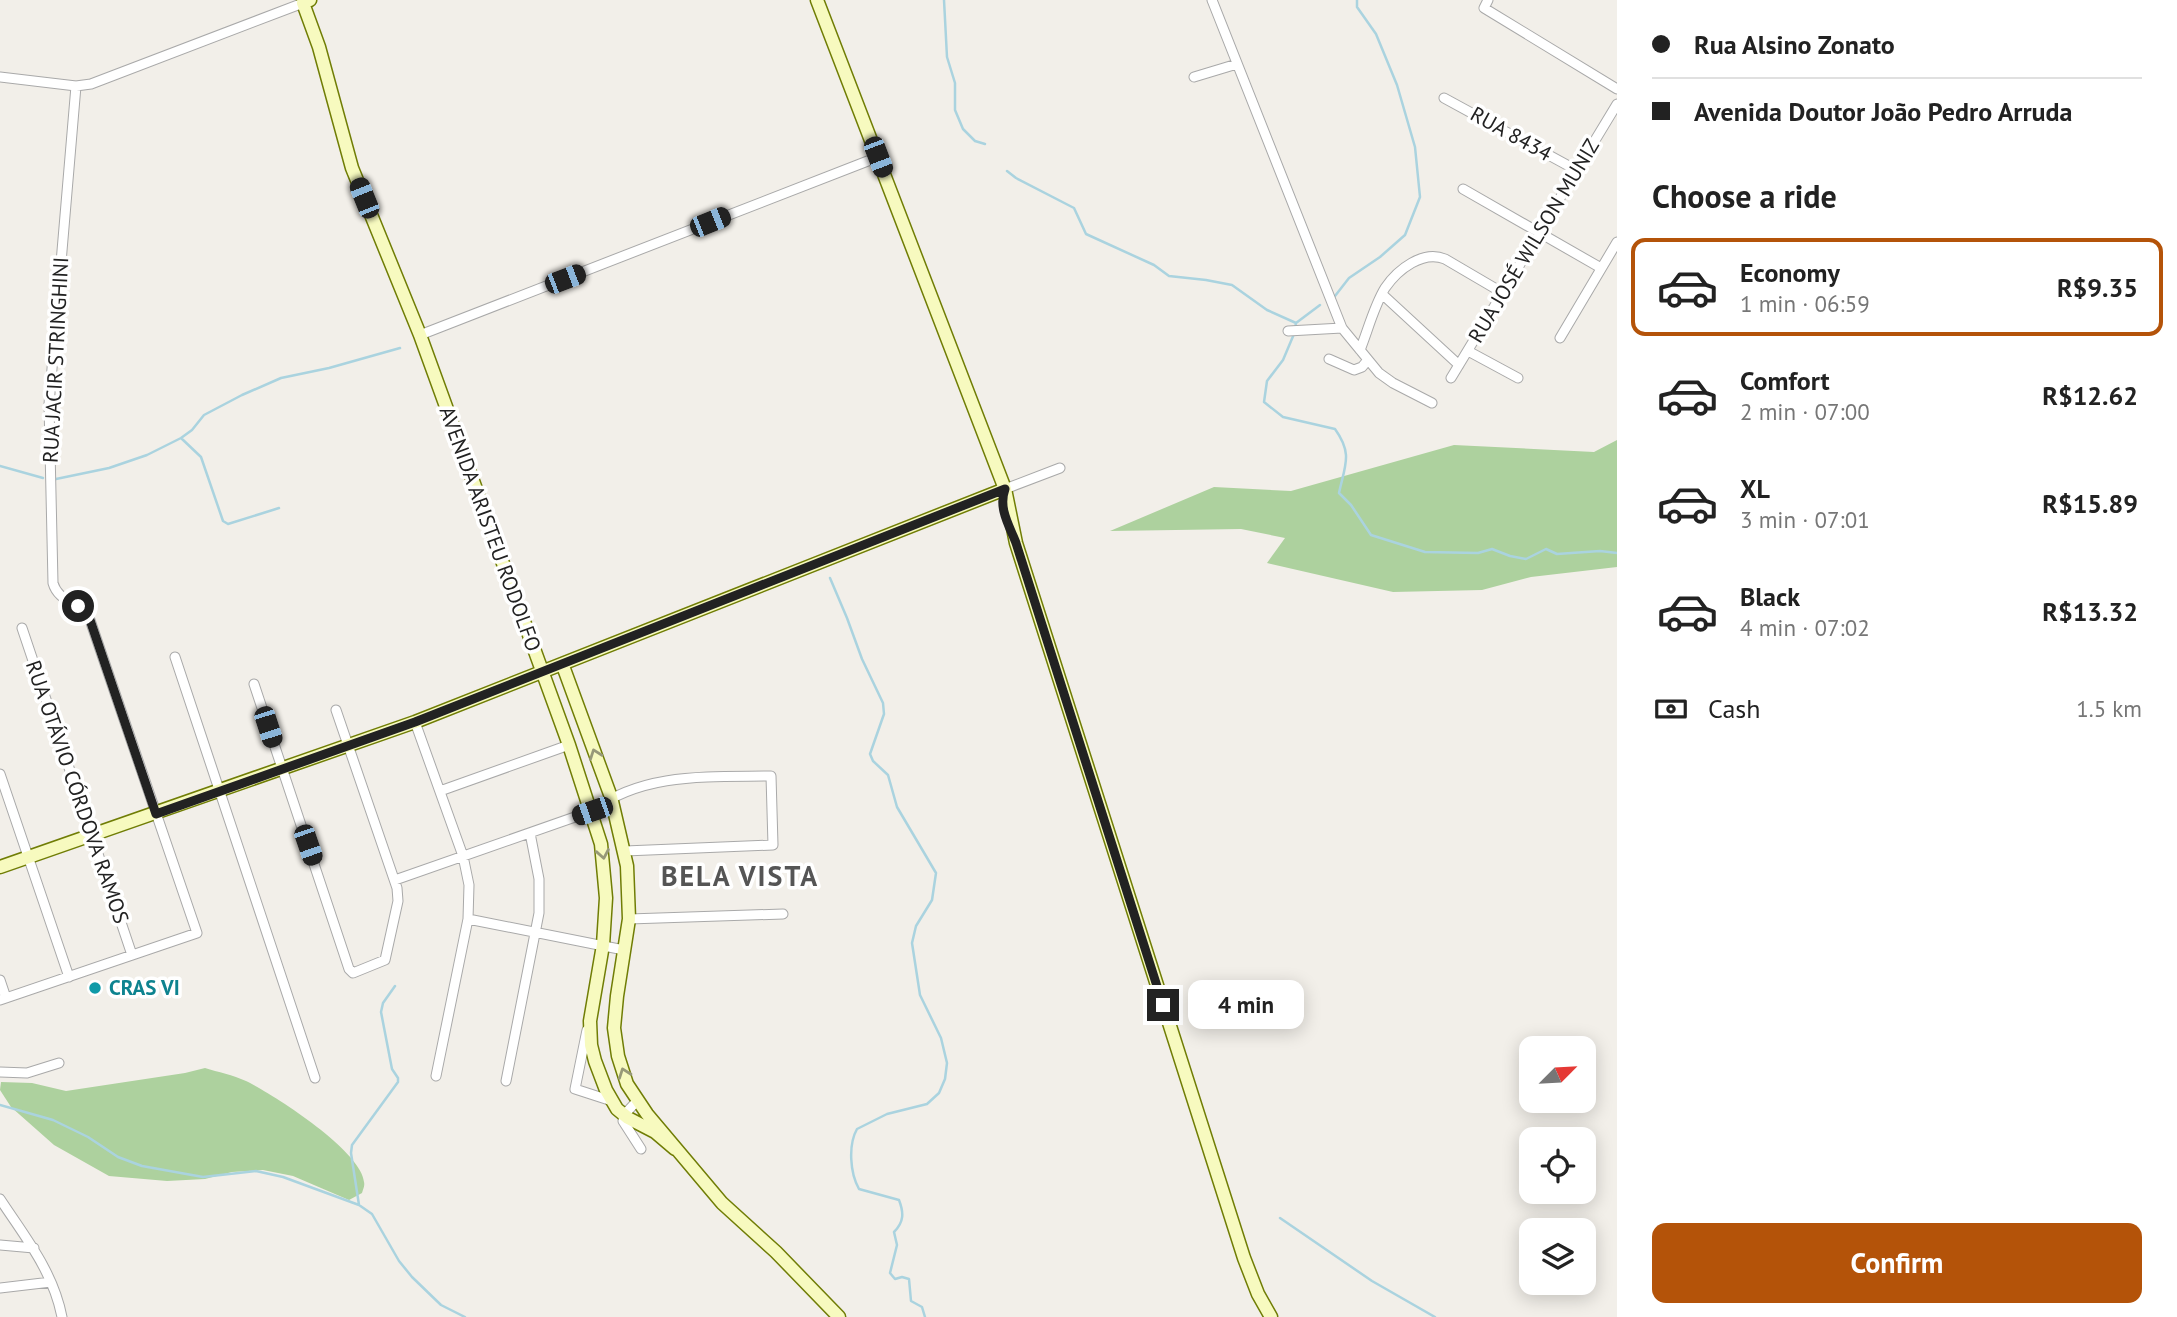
<!DOCTYPE html>
<html lang="en">
<head>
<meta charset="utf-8">
<style>
	:root { --surface:#fff; --page:#f2f2f2; --text:#222; --muted:#767676; --line:#e0e0e0; --accent:#b45309 }
	body { margin:0; font-family:"PT Sans",sans-serif; background:var(--page); color:var(--text); height:100vh; display:flex; flex-direction:column; font-size:26px; white-space:nowrap }
	* { box-sizing:border-box; margin:0 }
	p { font-size:23px; color:var(--muted) }
	.icon { flex:none; width:38px; height:38px; fill:none; stroke:currentColor; stroke-width:2; stroke-linecap:round; stroke-linejoin:round }
	.map { position:relative; flex:1; overflow:hidden }
	.drawer { display:flex; flex-direction:column; background:var(--surface); width:560px }
	.drawer>* { flex:none }
	.hud { display:grid; align-content:center; height:154px; padding:0 35px; background:var(--surface) }
	.needle { width:46px; rotate:66deg }
	.buttons { position:absolute; left:1519px; top:1036px; display:grid; gap:14px }
	.buttons a { display:grid; place-items:center; width:77px; height:77px; border-radius:14px; background:var(--surface); box-shadow:0 4px 18px #0003; font-size:35px }
	.end { position:absolute; width:32px; height:32px; margin:-16px; border:9px solid #222; background:#fff; box-shadow:0 0 0 4px #fff }
	.from { border-radius:50% }
	.bubble { position:absolute; height:49px; border-radius:14px; background:var(--surface); box-shadow:0 4px 18px #0003; font-size:23px; font-weight:700; line-height:49px; text-align:center }
	.car { position:absolute; width:21px; height:42px; margin:-21px -10px; border-radius:9px; box-shadow:0 0 5px 2px #0007; background:linear-gradient(#222 24%,#8ab4d8 0 40%,#222 0 76%,#8ab4d8 0 86%,#222 0) }
	.hud b { display:flex; align-items:center; gap:24px; height:66px; font-size:26px }
	.hud b+b { border-top:2px solid var(--line) }
	.hud i { width:18px; height:18px; background:var(--text) }
	ul { padding:0; list-style:none }
	li { display:flex; align-items:center; gap:21px; height:98px; margin:0 14px 10px; padding:0 21px; border:4px solid transparent; border-radius:14px }
	li div { flex:1 }
	li b { display:block; font-size:26px }
	li em { font-style:normal; font-weight:700 }
	li.on { border-color:var(--accent) }
	li>.icon { width:63px; height:63px; stroke-width:1.5 }
	h2 { padding:0 35px; font-size:32px; line-height:84px }
	.pay { display:flex; align-items:center; gap:18px; height:77px; padding:0 35px; font-size:26px }
	.pay p { margin-inline-start:auto }
	.button { display:flex; gap:14px; margin-top:auto; padding:14px 35px }
	.button a { flex:1; height:80px; border-radius:14px; background:var(--accent); color:#fff; font-size:28px; font-weight:700; line-height:80px; text-align:center }
	main { display:flex; flex:1; min-height:0 }
	.map>svg:first-child { display:block }
</style>
</head>
<body>
<main>
<div class="map">
<svg width="1617" height="1317" viewBox="0 0 1617 1317">
	<rect width="100%" height="100%" fill="#f2efe9"/>
	<path fill="#add19e" d="M 1617,440 L 1617,567 L 1531,577 L 1482,590 L 1393,592 L 1267,563 L 1285,538 L 1241,529 L 1110,531 L 1214,487 L 1291,491 L 1454,445 L 1594,452 Z
		M 205,1068 C 218,1072 233,1075 246,1081 C 273,1094 362,1151 364,1182 C 365,1186 363,1189 362,1193 L 349,1200 L 293,1176 L 263,1170 L 232,1172 L 205,1179 L 167,1181 L 109,1176 L 54,1145 L 11,1107 L 0,1090 L 1,1082 L 32,1083 L 66,1091 L 185,1073 Z"/>
	<g fill="none" stroke-linecap="round" stroke-linejoin="round">
		<path stroke="#aad3df" stroke-width="2.5" d="M 944,0 L 947,57 L 955,83 L 955,110 L 963,129 L 975,141 L 985,144
			M 1007,171 L 1016,178 L 1074,208 L 1086,234 L 1154,265 L 1169,276 L 1206,280 L 1232,285 L 1267,310 L 1296,323
			M 1335,296 L 1349,278 L 1380,257 L 1405,235 L 1420,197 L 1415,147 L 1397,85 L 1376,34 L 1357,7 L 1357,0
			M 1295,328 L 1296,323 L 1320,305
			M 1294,334 L 1283,360 L 1267,381 L 1264,402 L 1283,417 L 1335,429 C 1353,454 1345,465 1339,493 L 1351,505 L 1371,535 L 1425,552 L 1478,553 L 1492,549 L 1510,556 L 1526,559 L 1546,549 L 1557,554 L 1600,551 L 1617,553
			M 181,438 L 201,457 L 223,521 L 228,524 L 279,508
			M 0,466 L 43,478
			M 56,479 L 109,468 L 147,455 L 181,438 L 192,430 L 204,415 L 242,395 L 281,378 L 329,368 L 400,348
			M 830,578 L 847,618 L 862,659 L 883,703 L 884,714 L 870,754 L 873,761 L 888,775 L 897,807 L 936,873 L 932,900 L 916,926 L 912,943 L 920,995 L 941,1038 L 947,1063 L 945,1079 L 939,1093 L 927,1104 L 887,1114 L 857,1129 C 848,1145 850,1173 859,1189 L 899,1200 C 904,1213 904,1222 894,1232 L 897,1245 L 890,1273 L 895,1279 L 902,1277 L 909,1279 L 911,1301 L 922,1307 L 925,1317
			M 0,1105 L 53,1120 L 88,1137 L 118,1157 L 142,1166 L 203,1177 L 256,1171 L 283,1177 L 359,1205 L 372,1214 L 399,1261 L 412,1277 L 441,1305 L 465,1317
			M 359,1205 L 351,1153 L 352,1145 L 398,1082 L 398,1078 L 392,1069 L 381,1012 L 383,1003 L 395,986
			M 1280,1218 L 1372,1281 L 1435,1317"/>
		<defs>
			<path id="street" d="M 1212,0 L 1342,328
				M 1488,0 L 1484,8 L 1617,89
				M 0,77 L 76,86 L 91,84 L 303,3
				M 1194,77 L 1237,64
				M 1444,98 L 1578,171
				M 1463,189 L 1601,268
				M 1382,294 L 1459,365
				M 1288,331 L 1342,328 L 1379,373 L 1393,383 L 1432,403
				M 420,335 L 878,157
				M 1560,338 L 1617,242
				M 1360,350 C 1368,330 1374,306 1385,288 C 1398,269 1423,250 1445,259 L 1503,293
				M 1468,351 L 1518,378
				M 1329,359 L 1354,370 L 1362,367 L 1367,361
				M 1451,378 L 1617,104
				M 1005,489 L 1060,468
				M 22,628 L 132,955
				M 175,657 L 315,1078
				M 254,684 L 349,969 L 353,973 L 385,960 L 398,901 L 397,888 L 336,710
				M 415,722 L 463,856 L 469,885 L 468,919 L 436,1076
				M 0,774 L 69,977
				M 440,791 L 569,745
				M 395,880 L 592,811 C 643,772 709,777 771,776 L 773,845 L 625,851
				M 468,919 L 624,950
				M 629,919 L 783,914
				M 0,980 L 6,998
				M 0,1000 L 197,933 L 89,617 C 78,603 58,601 53,583 L 49,404 L 76,86
				M 587,1030 L 575,1089 L 612,1101
				M 0,1072 L 27,1073 L 59,1063
				M 506,1081 L 539,913 L 539,879 L 530,833
				M 637,1101 L 624,1115 L 623,1121 L 641,1149
				M 0,1199 C 25,1237 53,1271 62,1317
				M 0,1245 L 34,1248
				M 0,1288 L 51,1282"/>
			<path id="secondary" d="M 310,0 L 303,3 L 319,47 L 352,168 L 420,335 L 569,745 L 601,844 L 606,898 L 603,945 L 590,1021 L 591,1045 L 595,1061 L 606,1090 L 617,1109 L 628,1118 L 655,1132 L 675,1149
				M 817,0 L 1005,489 L 1016,543 L 1244,1258 L 1258,1294 L 1271,1317
				M 563,666 L 611,797 L 627,866 L 629,919 L 617,996 L 614,1028 L 618,1056 L 627,1084 L 647,1114 L 722,1203 L 776,1252 L 839,1317
				M 0,867 L 415,722 L 1005,489"/>
		</defs>
		<use href="#street" stroke="#a9a9a9" stroke-width="11"/>
		<use href="#secondary" stroke="#707d05" stroke-width="15"/>
		<use href="#street" stroke="#fff" stroke-width="9"/>
		<use href="#secondary" stroke="#f7fabf" stroke-width="12"/>
	</g>
	<defs><path id="oneway-chevron" d="M-2-3.5L2.5 0L-2 3.5" fill="none" stroke-width="1.6" stroke-linecap="round" stroke-linejoin="round" transform="scale(1.75)"/></defs>
	<g stroke="#979978">
		<use href="#oneway-chevron" transform="translate(595 754) rotate(-110)"/>
		<use href="#oneway-chevron" transform="translate(603 854) rotate(80)"/>
		<use href="#oneway-chevron" transform="translate(624 1073) rotate(-110)"/>
	</g>
	<g fill="none" stroke-linecap="round" stroke-linejoin="round">
		<path stroke="#222" stroke-width="9" d="M 78,606 L 89,617 L 156,814 L 415,722 L 1005,489 C 998,508 1009,525 1016,543 L 1163,1005"/>
	</g>
	<circle fill="#0f9aa8" stroke="#fff" stroke-width="2.5" cx="95" cy="988" r="7"/>
	<g text-anchor="middle" stroke-width="7" stroke-linejoin="round" paint-order="stroke">
		<g font-size="21" fill="#222" stroke="#fff">
			<text transform="translate(1511 134) rotate(29)" y="7">RUA 8434</text>
			<text transform="translate(1534 241) rotate(-59)" y="7">RUA JOSÉ WILSON MUNIZ</text>
			<text transform="translate(56 360) rotate(-87)" y="7">RUA JACIR STRINGHINI</text>
			<text transform="translate(490 529) rotate(70)" y="7">AVENIDA ARISTEU RODOLFO</text>
			<text transform="translate(77 792) rotate(71)" y="7">RUA OTÁVIO CÓRDOVA RAMOS</text>
		</g>
		<g font-size="21" font-weight="bold" fill="#0d838f" stroke="#fff" text-anchor="start">
			<text x="109" y="995">CRAS VI</text>
		</g>
		<g font-size="28" font-weight="bold" letter-spacing="2" fill="#555" stroke="#fff">
			<text x="740" y="886">BELA VISTA</text>
		</g>
	</g>
</svg>
<div class="buttons">
<a><svg class="needle" viewBox="-14 -14 28 28"><path d="M0-13l5 13h-10z" fill="#e53935"/><path d="M0 13l5-13h-10z" fill="#767676"/></svg></a>
<a><svg class="icon" aria-label="locate" viewBox="0 0 24 24"><circle cx="12" cy="12" r="6"/><path d="M12 2v4M12 18v4M2 12h4M18 12h4"/></svg></a>
<a><svg class="icon" aria-label="layers" viewBox="0 0 24 24"><path d="M12 4l9 5-9 5-9-5zM3 14l9 5 9-5"/></svg></a>
</div>
<i class="end from" style="left:78px;top:606px"></i>
<i class="end" style="left:1163px;top:1005px"></i>
<div class="bubble" style="left:1188px;top:980px;width:116px">4 min</div>
<i class="car" style="left:878px;top:157px;rotate:159deg"></i>
<i class="car" style="left:364px;top:198px;rotate:338deg"></i>
<i class="car" style="left:710px;top:222px;rotate:68deg"></i>
<i class="car" style="left:565px;top:279px;rotate:69deg"></i>
<i class="car" style="left:268px;top:727px;rotate:162deg"></i>
<i class="car" style="left:592px;top:811px;rotate:251deg"></i>
<i class="car" style="left:308px;top:845px;rotate:161deg"></i>
</div>
<section class="drawer">
<div class="hud">
<b><i class="from"></i>Rua Alsino Zonato</b>
<b><i></i>Avenida Doutor João Pedro Arruda</b>
</div>
<h2>Choose a ride</h2>
<ul>
<li class="on"><svg class="icon" aria-label="car" viewBox="0 0 24 24"><path d="M5 17H2v-5l4-1 3-4h7l3 4 3 1v5h-3M9 17h6M6 11h13"/><circle cx="7" cy="17" r="2"/><circle cx="17" cy="17" r="2"/></svg><div><b>Economy</b><p>1 min · 06:59</p></div><em>R$9.35</em></li>
<li><svg class="icon" aria-label="car" viewBox="0 0 24 24"><path d="M5 17H2v-5l4-1 3-4h7l3 4 3 1v5h-3M9 17h6M6 11h13"/><circle cx="7" cy="17" r="2"/><circle cx="17" cy="17" r="2"/></svg><div><b>Comfort</b><p>2 min · 07:00</p></div><em>R$12.62</em></li>
<li><svg class="icon" aria-label="car" viewBox="0 0 24 24"><path d="M5 17H2v-5l4-1 3-4h7l3 4 3 1v5h-3M9 17h6M6 11h13"/><circle cx="7" cy="17" r="2"/><circle cx="17" cy="17" r="2"/></svg><div><b>XL</b><p>3 min · 07:01</p></div><em>R$15.89</em></li>
<li><svg class="icon" aria-label="car" viewBox="0 0 24 24"><path d="M5 17H2v-5l4-1 3-4h7l3 4 3 1v5h-3M9 17h6M6 11h13"/><circle cx="7" cy="17" r="2"/><circle cx="17" cy="17" r="2"/></svg><div><b>Black</b><p>4 min · 07:02</p></div><em>R$13.32</em></li>
</ul>
<div class="pay"><svg class="icon" aria-label="cash" viewBox="0 0 24 24"><path d="M3 7h18v10H3z"/><circle cx="12" cy="12" r="2"/></svg>Cash<p>1.5 km</p></div>
<div class="button"><a>Confirm</a></div>
</section>
</main>
</body>
</html>
